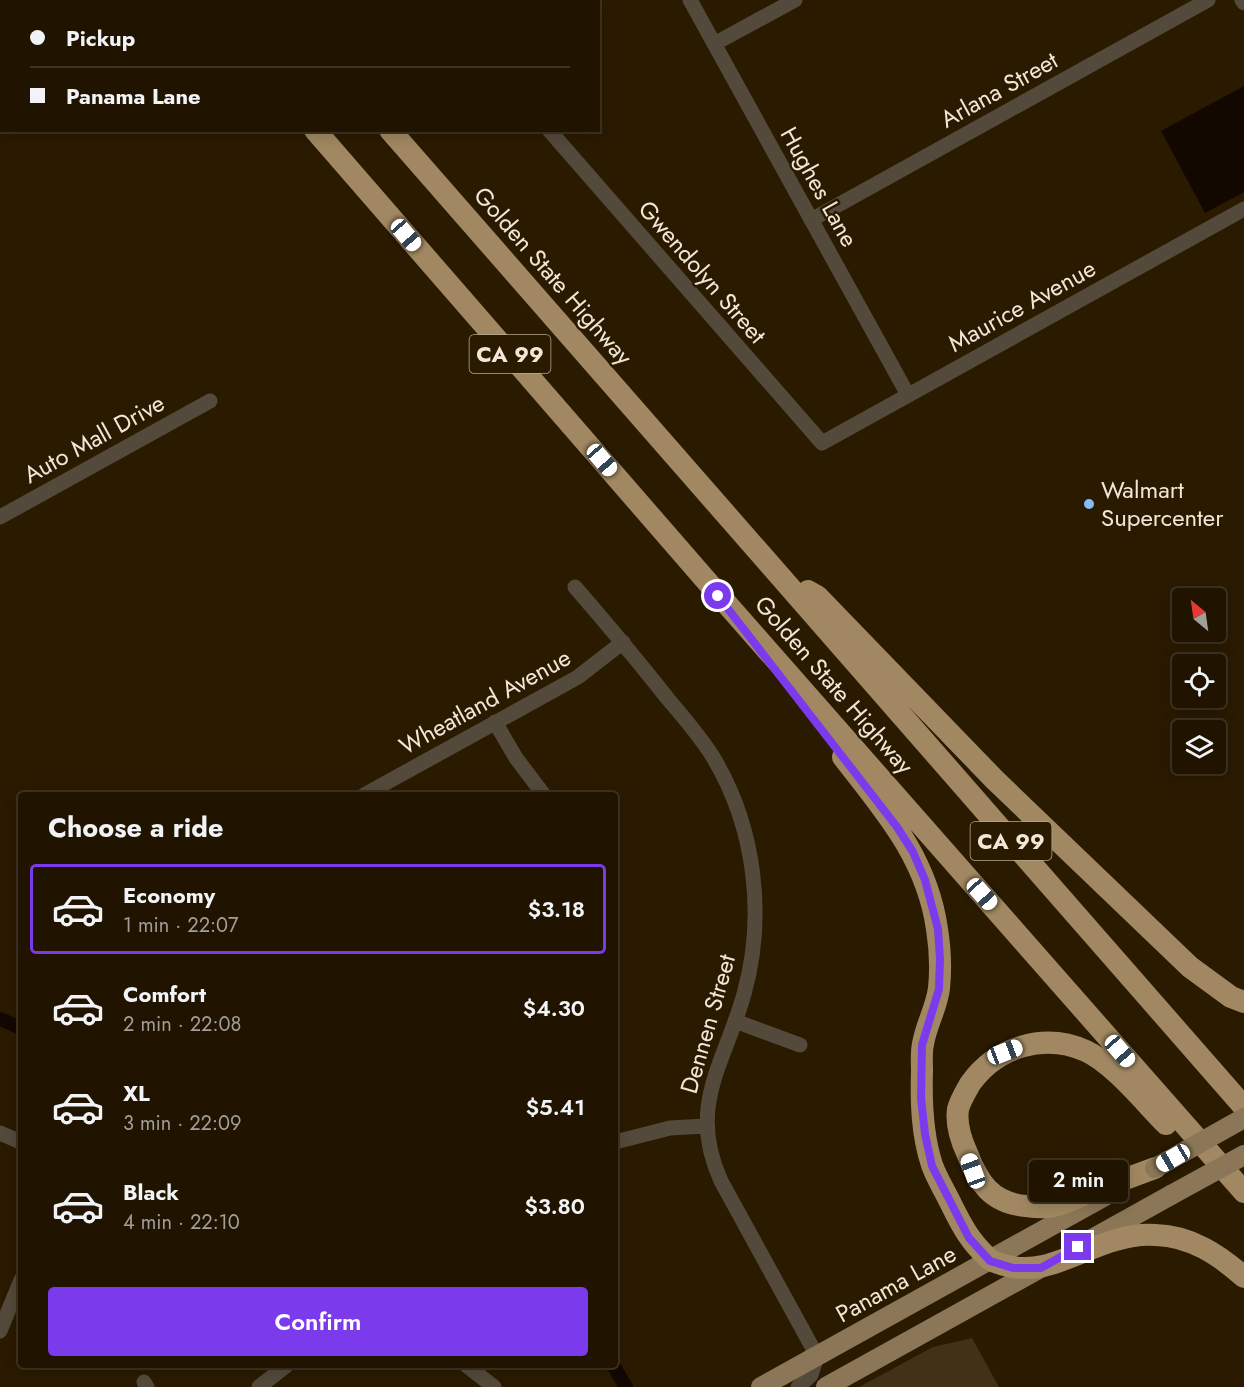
<!DOCTYPE html>
<html lang="en">
<head>
<meta charset="utf-8">
<style>
	:root { --surface:#201400; --page:#281d0a; --text:#f1f3f6; --muted:#a29e99; --line:#3d3322; --accent:#7c3aed }
	body { margin:0; font-family:Jost,sans-serif; background:var(--page); color:var(--text); height:100vh; display:flex; flex-direction:column; font-size:22px; white-space:nowrap }
	* { box-sizing:border-box; margin:0 }
	p { font-size:20px; color:var(--muted) }
	.icon { flex:none; width:33px; height:33px; fill:none; stroke:currentColor; stroke-width:2; stroke-linecap:round; stroke-linejoin:round }
	.map { position:relative; flex:1; overflow:hidden }
	.panel { position:absolute; left:18px; top:792px; width:600px; height:576px; display:flex; flex-direction:column; background:var(--surface); border-radius:6px; box-shadow:0 3px 15px #0003,0 0 0 2px var(--line) }
	.panel>* { flex:none }
	.top-card { position:absolute; left:0px; top:0px; width:600px; height:132px; box-shadow:0 3px 15px #0003,0 0 0 2px var(--line); display:grid; align-content:center; height:132px; padding:0 30px; background:var(--surface) }
	.needle { width:39px; rotate:331deg }
	.tools { position:absolute; left:1172px; top:588px; display:grid; gap:12px }
	.tools a { display:grid; place-items:center; width:54px; height:54px; border-radius:6px; background:var(--surface); box-shadow:0 3px 15px #0003,0 0 0 2px var(--line); font-size:30px }
	.end { position:absolute; width:27px; height:27px; margin:-14px; border:8px solid #7c3aed; background:#fff; box-shadow:0 0 0 3px #fff }
	.from { border-radius:50% }
	.bubble { position:absolute; height:42px; border-radius:6px; background:var(--surface); box-shadow:0 3px 15px #0003,0 0 0 2px var(--line); font-size:20px; font-weight:600; line-height:42px; text-align:center }
	.car { position:absolute; width:18px; height:36px; margin:-18px -9px; border-radius:8px; box-shadow:0 0 4px 2px #0007; background:linear-gradient(#fff 24%,#345 0 40%,#fff 0 76%,#345 0 86%,#fff 0) }
	.top-card b { display:flex; align-items:center; gap:21px; height:57px; font-size:22px }
	.top-card b+b { border-top:2px solid var(--line) }
	.top-card i { width:15px; height:15px; background:var(--text) }
	ul { padding:0; list-style:none }
	li { display:flex; align-items:center; gap:18px; height:90px; margin:0 12px 9px; padding:0 18px; border:3px solid transparent; border-radius:6px }
	li div { flex:1 }
	li b { display:block; font-size:22px }
	li em { font-style:normal; font-weight:600 }
	li.on { border-color:var(--accent) }
	li>.icon { width:54px; height:54px; stroke-width:1.5 }
	h2 { padding:0 30px; font-size:27px; line-height:72px }
	.action { display:flex; gap:12px; margin-top:auto; padding:12px 30px }
	.action a { flex:1; height:69px; border-radius:6px; background:var(--accent); color:#fff; font-size:24px; font-weight:600; line-height:69px; text-align:center }
	.map>svg:first-child { display:block }
</style>
</head>
<body>
<div class="map">
<svg width="1244" height="1387" viewBox="0 0 1244 1387">
	<rect width="100%" height="100%" fill="#2a1a00"/>
	<path fill="#423116" d="M 972,1338 L 999,1387 L 859,1387 L 933,1347 Z"/>
	<path fill="#120800" d="M 1244,86 L 1244,192 L 1205,213 L 1161,131 Z"/>
	<g fill="none" stroke-linecap="round" stroke-linejoin="round">
		<path stroke="#120800" stroke-width="14" d="M 0,1019 L 21,1028
			M 613,1365 L 626,1387"/>
		<path stroke="#544a3b" stroke-width="15" d="M 435,0 L 437,2
			M 690,0 L 908,395
			M 1242,0 L 1244,3
			M 714,44 L 795,0
			M 549,130 L 822,443 L 1244,209
			M 811,220 L 1208,0
			M 0,517 L 210,401
			M 575,587 C 607,624 638,661 668,699 C 684,718 700,736 713,757 C 755,827 766,915 744,994 C 724,1065 687,1106 721,1181 L 817,1356 L 811,1375 L 798,1387
			M 495,722 L 516,758 L 544,795
			M 364,795 L 578,677 L 623,642
			M 735,1021 L 800,1045
			M 0,1133 L 21,1142
			M 615,1142 L 670,1128 L 706,1126
			M 0,1331 L 21,1280
			M 466,1365 L 494,1387
			M 144,1382 L 147,1387
			M 259,1387 L 287,1365"/>
		<path stroke="#8b7757" stroke-width="20" d="M 1083,1244 L 1171,1195
			M 761,1387 L 1114,1191
			M 826,1387 L 1044,1266"/>
		<path stroke="#a18862" stroke-width="22" d="M 202,0 L 203,2
			M 275,0 L 277,2
			M 315,130 L 704,578 L 1244,1192
			M 390,130 L 1244,1107
			M 808,591 L 817,596 L 995,780 L 1190,967 L 1231,997 L 1244,1002
			M 843,757 C 885,811 927,858 937,929 C 940,948 941,969 939,988 C 937,1007 926,1025 923,1044 C 921,1053 922,1063 922,1071 C 921,1103 922,1135 932,1165 C 937,1179 946,1193 952,1206 C 963,1228 970,1241 988,1258 C 992,1262 998,1263 1004,1265 C 1044,1277 1079,1250 1116,1240 C 1129,1236 1143,1234 1156,1235 C 1191,1236 1219,1255 1244,1277
			M 1155,1168 C 1133,1176 1110,1185 1087,1193 C 1076,1198 1065,1204 1054,1206 C 1046,1208 1034,1207 1026,1206 C 991,1203 978,1182 967,1153 C 961,1140 956,1123 958,1109 C 960,1101 966,1091 970,1084 C 996,1047 1044,1032 1086,1051 C 1114,1064 1144,1102 1166,1124"/>
		<path stroke="#8b7757" stroke-width="20" d="M 1155,1168 L 1244,1118
			M 1171,1195 L 1244,1155"/>
	</g>
	<g fill="none" stroke-linecap="round" stroke-linejoin="round">
		<path stroke="#7c3aed" stroke-width="8" d="M 718,596 L 897,827 L 913,852 L 925,880 L 938,929 L 940,959 L 939,989 L 922,1045 L 921,1098 L 925,1134 L 932,1166 L 969,1238 L 990,1261 L 1013,1268 L 1041,1268 L 1078,1247"/>
	</g>
	<circle fill="#82bcfa" stroke="#2a1a00" stroke-width="2" cx="1089" cy="504" r="6"/>
	<g text-anchor="middle" stroke-width="5" stroke-linejoin="round" paint-order="stroke">
		<g fill="#2a1a00" stroke="#b6aa96" stroke-width="1.5">
			<rect x="469.5" y="335" width="81" height="38" rx="4.5"/>
			<rect x="970.5" y="822" width="81" height="38" rx="4.5"/>
		</g>
		<g font-size="22" font-weight="bold" fill="#f2e7d7">
			<text x="510" y="362">CA 99</text>
			<text x="1011" y="849">CA 99</text>
		</g>
		<g font-size="24" fill="#f2e7d7" stroke="#2a1a00">
			<text transform="translate(999 90) rotate(-29)" y="8">Arlana Street</text>
			<text transform="translate(819 187) rotate(61)" y="8">Hughes Lane</text>
			<text transform="translate(702 272) rotate(49)" y="8">Gwendolyn Street</text>
			<text transform="translate(553 276) rotate(49)" y="8">Golden State Highway</text>
			<text transform="translate(1022 306) rotate(-29)" y="8">Maurice Avenue</text>
			<text transform="translate(94 439) rotate(-29)" y="8">Auto Mall Drive</text>
			<text transform="translate(834 685) rotate(49)" y="8">Golden State Highway</text>
			<text transform="translate(485 702) rotate(-29)" y="8">Wheatland Avenue</text>
			<text transform="translate(708 1024) rotate(-74)" y="8">Dennen Street</text>
			<text transform="translate(896 1284) rotate(-29)" y="8">Panama Lane</text>
		</g>
		<g font-size="24" fill="#f2e7d7" stroke="#2a1a00" text-anchor="start">
			<text x="1101" y="498">Walmart<tspan x="1101" dy="28">Supercenter</tspan></text>
		</g>
	</g>
</svg>
<div class="tools">
<a><svg class="needle" viewBox="-14 -14 28 28"><path d="M0-13l5 13h-10z" fill="#e53935"/><path d="M0 13l5-13h-10z" fill="#a29e99"/></svg></a>
<a><svg class="icon" aria-label="locate" viewBox="0 0 24 24"><circle cx="12" cy="12" r="6"/><path d="M12 2v4M12 18v4M2 12h4M18 12h4"/></svg></a>
<a><svg class="icon" aria-label="layers" viewBox="0 0 24 24"><path d="M12 4l9 5-9 5-9-5zM3 14l9 5 9-5"/></svg></a>
</div>
<i class="end from" style="left:718px;top:596px"></i>
<i class="end" style="left:1078px;top:1247px"></i>
<div class="bubble" style="left:1029px;top:1160px;width:99px">2 min</div>
<i class="car" style="left:406px;top:235px;rotate:139deg"></i>
<i class="car" style="left:602px;top:460px;rotate:139deg"></i>
<i class="car" style="left:982px;top:894px;rotate:138deg"></i>
<i class="car" style="left:1120px;top:1051px;rotate:139deg"></i>
<i class="car" style="left:1005px;top:1052px;rotate:69deg"></i>
<i class="car" style="left:1173px;top:1158px;rotate:240deg"></i>
<i class="car" style="left:973px;top:1171px;rotate:340deg"></i>
<div class="top-card">
<b><i class="from"></i>Pickup</b>
<b><i></i>Panama Lane</b>
</div>
<section class="panel">
<h2>Choose a ride</h2>
<ul>
<li class="on"><svg class="icon" aria-label="car" viewBox="0 0 24 24"><path d="M5 17H2v-5l4-1 3-4h7l3 4 3 1v5h-3M9 17h6M6 11h13"/><circle cx="7" cy="17" r="2"/><circle cx="17" cy="17" r="2"/></svg><div><b>Economy</b><p>1 min · 22:07</p></div><em>$3.18</em></li>
<li><svg class="icon" aria-label="car" viewBox="0 0 24 24"><path d="M5 17H2v-5l4-1 3-4h7l3 4 3 1v5h-3M9 17h6M6 11h13"/><circle cx="7" cy="17" r="2"/><circle cx="17" cy="17" r="2"/></svg><div><b>Comfort</b><p>2 min · 22:08</p></div><em>$4.30</em></li>
<li><svg class="icon" aria-label="car" viewBox="0 0 24 24"><path d="M5 17H2v-5l4-1 3-4h7l3 4 3 1v5h-3M9 17h6M6 11h13"/><circle cx="7" cy="17" r="2"/><circle cx="17" cy="17" r="2"/></svg><div><b>XL</b><p>3 min · 22:09</p></div><em>$5.41</em></li>
<li><svg class="icon" aria-label="car" viewBox="0 0 24 24"><path d="M5 17H2v-5l4-1 3-4h7l3 4 3 1v5h-3M9 17h6M6 11h13"/><circle cx="7" cy="17" r="2"/><circle cx="17" cy="17" r="2"/></svg><div><b>Black</b><p>4 min · 22:10</p></div><em>$3.80</em></li>
</ul>
<div class="action"><a>Confirm</a></div>
</section>
</div>
</body>
</html>
